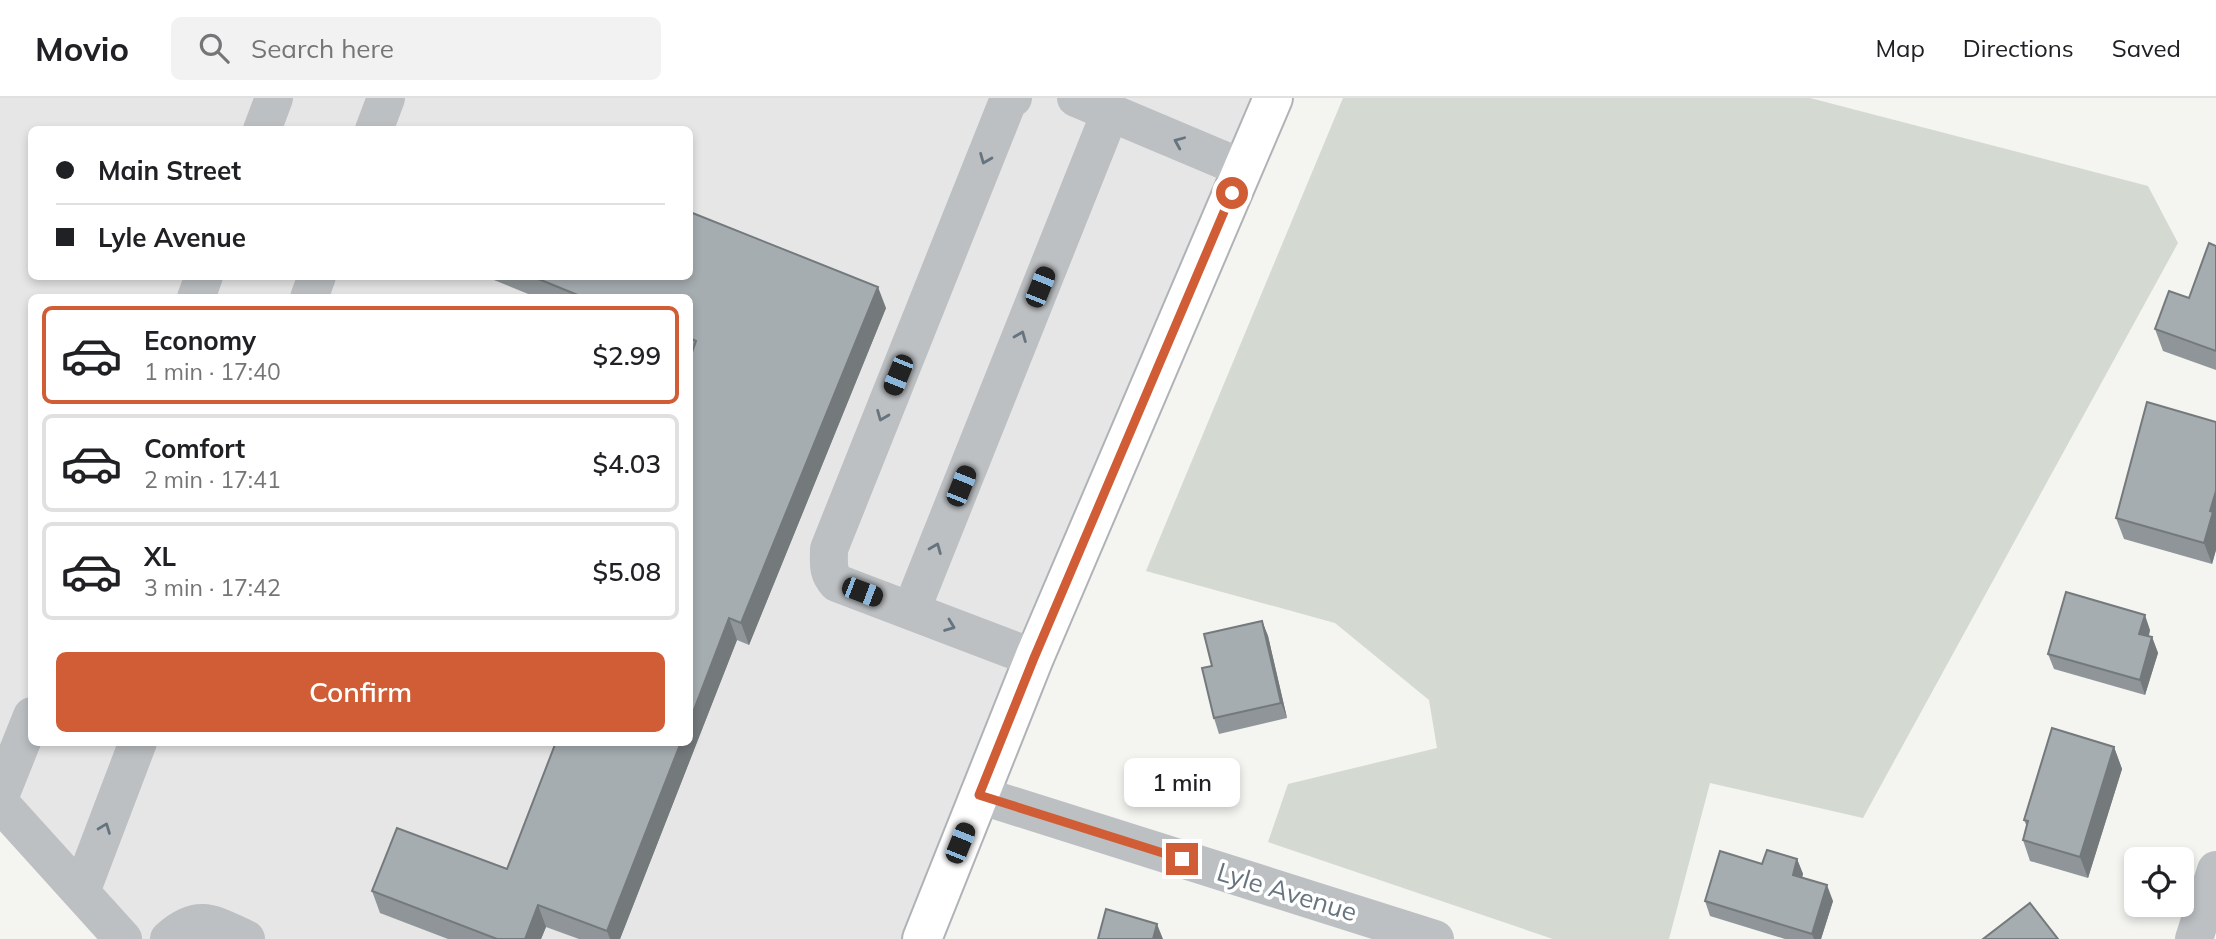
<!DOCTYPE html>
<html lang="en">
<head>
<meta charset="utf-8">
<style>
	:root { --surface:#fff; --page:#f2f2f2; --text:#202124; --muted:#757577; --line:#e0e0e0; --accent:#d05d35 }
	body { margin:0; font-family:Mulish,sans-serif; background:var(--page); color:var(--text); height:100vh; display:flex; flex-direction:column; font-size:26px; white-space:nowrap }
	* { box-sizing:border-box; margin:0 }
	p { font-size:23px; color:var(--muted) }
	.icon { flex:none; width:38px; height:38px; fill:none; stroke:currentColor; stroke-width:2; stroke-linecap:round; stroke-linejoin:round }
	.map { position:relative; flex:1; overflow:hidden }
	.drawer { position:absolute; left:28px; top:196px; width:665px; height:452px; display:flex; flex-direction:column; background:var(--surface); border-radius:10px; box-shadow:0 4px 10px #0003 }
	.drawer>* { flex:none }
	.hud { position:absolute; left:28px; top:28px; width:665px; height:154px; border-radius:10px; box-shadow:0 4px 10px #0003; display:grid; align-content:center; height:154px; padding:0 28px; background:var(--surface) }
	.tools { position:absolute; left:2124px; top:749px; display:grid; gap:14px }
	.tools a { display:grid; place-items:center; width:70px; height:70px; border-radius:10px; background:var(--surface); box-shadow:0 4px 10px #0003; font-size:35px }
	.end { position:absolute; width:32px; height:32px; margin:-16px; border:9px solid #d05d35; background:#fff; box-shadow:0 0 0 4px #fff }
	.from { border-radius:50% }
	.bubble { position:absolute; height:49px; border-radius:10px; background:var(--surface); box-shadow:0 4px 10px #0003; font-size:23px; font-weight:600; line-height:49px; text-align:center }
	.car { position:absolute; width:21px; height:42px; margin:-21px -10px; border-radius:9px; box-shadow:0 0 5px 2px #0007; background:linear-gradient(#222 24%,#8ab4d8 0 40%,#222 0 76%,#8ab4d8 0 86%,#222 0) }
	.hud b { display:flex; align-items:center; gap:24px; height:66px; font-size:26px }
	.hud b+b { border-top:2px solid var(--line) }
	.hud i { width:18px; height:18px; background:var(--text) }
	ul { padding:12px 0 0; list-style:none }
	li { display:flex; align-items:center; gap:21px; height:98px; margin:0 14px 10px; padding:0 14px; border:4px solid var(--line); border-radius:10px }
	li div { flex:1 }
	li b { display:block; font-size:26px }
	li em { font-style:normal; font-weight:600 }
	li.current { border-color:var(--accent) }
	li>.icon { width:63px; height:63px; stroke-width:1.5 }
	.button { display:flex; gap:14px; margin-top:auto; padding:14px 28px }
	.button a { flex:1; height:80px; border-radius:10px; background:var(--accent); color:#fff; font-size:28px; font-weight:600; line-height:80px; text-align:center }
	header { display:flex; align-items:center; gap:42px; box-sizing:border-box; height:98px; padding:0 35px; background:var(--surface); border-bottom:2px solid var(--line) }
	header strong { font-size:33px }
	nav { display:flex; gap:38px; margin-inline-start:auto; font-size:24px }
	.search { width:490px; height:63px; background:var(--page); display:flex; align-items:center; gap:18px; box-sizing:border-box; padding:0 24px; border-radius:10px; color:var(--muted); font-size:26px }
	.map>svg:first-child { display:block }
</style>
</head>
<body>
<header>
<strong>Movio</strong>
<div class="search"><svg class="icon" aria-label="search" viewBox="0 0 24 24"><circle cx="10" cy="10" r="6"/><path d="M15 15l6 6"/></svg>Search here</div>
<nav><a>Map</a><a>Directions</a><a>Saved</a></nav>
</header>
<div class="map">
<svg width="2216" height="841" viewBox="0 0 2216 841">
	<rect width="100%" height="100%" fill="#f4f4f1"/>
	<path fill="#e5e6e5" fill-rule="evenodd" d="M 0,0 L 1273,0 L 922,841 L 123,841 L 0,705 ZM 32,32 L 690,32 L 690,178 L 32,178 ZM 32,200 L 690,200 L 690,644 L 32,644 Z"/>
	<path fill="#d4d9d1" d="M 1343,0 L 1810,0 L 2148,88 L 2178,145 L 1863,720 L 1710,685 L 1669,841 L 1553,841 L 1268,744 L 1288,686 L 1437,650 L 1429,602 L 1335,525 L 1146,473 Z"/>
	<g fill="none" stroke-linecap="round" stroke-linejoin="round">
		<defs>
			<path id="highway" d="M 922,841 L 1034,560 L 1273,0"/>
		</defs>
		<use href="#highway" stroke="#afb3b6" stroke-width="42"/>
		<path stroke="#bcc0c3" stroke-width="38" d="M 1013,0 L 1008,3 L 829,451 C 829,466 827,474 837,485 L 1034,560
			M 1076,0 L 1242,70
			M 262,32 L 274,0
			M 374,32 L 386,0
			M 196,200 L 204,178
			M 309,200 L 317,178
			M 911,513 L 1110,15
			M 979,697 L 1435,841
			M 0,698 L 32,618
			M 0,705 L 123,841
			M 81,794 L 138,644
			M 169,841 C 199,814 213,826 246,841
			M 2194,841 L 2216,772"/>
		<use href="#highway" stroke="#fff" stroke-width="38"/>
	</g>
	<path fill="#8f9598" d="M 2216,148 L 2216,272 L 2163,253 L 2155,231 L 2189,200 Z
		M 484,178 L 690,178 L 886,210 L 749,547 L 737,542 L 620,841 L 579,841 L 546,829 L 541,841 L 448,841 L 380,815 L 372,793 L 507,771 L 690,644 L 690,200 L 538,200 Z
		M 2216,324 L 2216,452 L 2212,466 L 2124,441 L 2116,420 Z
		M 1262,523 L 1268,538 L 1287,620 L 1219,636 L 1214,620 L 1212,568 Z
		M 2150,532 L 2149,538 L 2152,539 L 2158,555 L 2145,597 L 2054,571 L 2048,556 Z
		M 2114,649 L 2122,671 L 2088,780 L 2030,763 L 2023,742 L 2027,729 L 2024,722 Z
		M 1797,761 L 1803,776 L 1802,780 L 1833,803 L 1821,841 L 1785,841 L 1710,818 L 1705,803 L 1762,766 Z"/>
	<path fill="#74797c" d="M 878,189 L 886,210 L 749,547 L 741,525 Z
		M 2216,393 L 2216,452 L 2212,466 L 2204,445 L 2210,413 Z
		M 2145,517 L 2150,532 L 2145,551 L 2139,536 Z
		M 729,520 L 737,542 L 620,841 L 610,841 L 607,833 L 681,644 L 690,644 L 690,622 Z
		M 1262,523 L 1268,538 L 1287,620 L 1281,605 Z
		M 2152,539 L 2158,555 L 2145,597 L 2140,582 Z
		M 2114,649 L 2122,671 L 2088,780 L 2080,759 Z
		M 1797,761 L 1803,776 L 1798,792 L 1793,777 Z
		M 1827,787 L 1833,803 L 1821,841 L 1814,841 L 1812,836 Z
		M 538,807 L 546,829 L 541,841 L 525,841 Z
		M 1157,826 L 1163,841 L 1153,841 Z"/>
	<path fill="#a6adb1" stroke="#74797c" stroke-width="2" d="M 690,114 L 878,189 L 741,525 L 729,520 L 690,622 L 690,260 L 696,243 L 690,240 L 690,200 L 585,200 L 531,178 L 690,178 Z
		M 2209,145 L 2216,148 L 2216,253 L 2155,231 L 2169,193 L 2189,200 Z
		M 2147,304 L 2216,324 L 2216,393 L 2210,413 L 2213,414 L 2204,445 L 2116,420 Z
		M 2066,494 L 2145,517 L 2139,536 L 2152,539 L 2140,582 L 2048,556 Z
		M 1262,523 L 1281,605 L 1214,620 L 1202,570 L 1212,568 L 1204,536 Z
		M 2052,630 L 2114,649 L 2080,759 L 2023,742 L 2028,723 L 2024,722 Z
		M 556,644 L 681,644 L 607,833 L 538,807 L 525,841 L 497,841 L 372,793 L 397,730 L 507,771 Z
		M 1767,752 L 1797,761 L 1793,777 L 1827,787 L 1812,836 L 1705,803 L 1720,753 L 1762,766 Z
		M 2030,805 L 2058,841 L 1983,841 Z
		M 1106,811 L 1157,826 L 1153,841 L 1098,841 Z"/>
	<defs><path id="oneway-chevron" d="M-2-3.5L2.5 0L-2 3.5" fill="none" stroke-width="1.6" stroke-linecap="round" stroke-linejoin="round" transform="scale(1.75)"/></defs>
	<g stroke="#66747f">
		<use href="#oneway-chevron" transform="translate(1179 44) rotate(-157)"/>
		<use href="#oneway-chevron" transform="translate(985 61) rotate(112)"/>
		<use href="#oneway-chevron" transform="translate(1021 238) rotate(-68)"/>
		<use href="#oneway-chevron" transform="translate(882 318) rotate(112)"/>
		<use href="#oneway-chevron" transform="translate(936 450) rotate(-68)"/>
		<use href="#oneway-chevron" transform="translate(950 528) rotate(21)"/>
		<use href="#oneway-chevron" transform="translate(105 730) rotate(-69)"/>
	</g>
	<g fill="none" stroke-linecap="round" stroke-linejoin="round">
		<path stroke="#d05d35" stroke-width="9" d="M 1182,761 L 979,697 L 1034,560 L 1232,95"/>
	</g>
	<g text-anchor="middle" stroke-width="7" stroke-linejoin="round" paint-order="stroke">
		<g font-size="26" fill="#66747f" stroke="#fff">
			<text transform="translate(1287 794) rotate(17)" y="9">Lyle Avenue</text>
		</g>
	</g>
</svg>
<div class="tools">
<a><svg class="icon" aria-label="locate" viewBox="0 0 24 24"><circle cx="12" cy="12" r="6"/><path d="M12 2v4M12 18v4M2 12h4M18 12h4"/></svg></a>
</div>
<i class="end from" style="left:1232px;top:95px"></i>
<i class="end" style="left:1182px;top:761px"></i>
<div class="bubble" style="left:1124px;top:660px;width:116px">1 min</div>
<i class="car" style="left:1040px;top:189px;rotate:22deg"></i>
<i class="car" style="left:898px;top:277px;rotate:202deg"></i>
<i class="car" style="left:961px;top:388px;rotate:22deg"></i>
<i class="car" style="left:862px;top:494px;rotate:111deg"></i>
<i class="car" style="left:960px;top:745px;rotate:22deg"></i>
<div class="hud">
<b><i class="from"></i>Main Street</b>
<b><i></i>Lyle Avenue</b>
</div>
<section class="drawer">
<ul>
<li class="current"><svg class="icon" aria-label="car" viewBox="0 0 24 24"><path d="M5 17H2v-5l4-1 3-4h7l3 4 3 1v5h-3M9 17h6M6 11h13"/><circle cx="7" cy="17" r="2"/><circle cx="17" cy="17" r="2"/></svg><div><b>Economy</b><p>1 min · 17:40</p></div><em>$2.99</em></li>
<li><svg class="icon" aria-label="car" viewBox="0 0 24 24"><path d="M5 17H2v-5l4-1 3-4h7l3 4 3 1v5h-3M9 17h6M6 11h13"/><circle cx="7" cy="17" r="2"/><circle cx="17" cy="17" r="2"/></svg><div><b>Comfort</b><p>2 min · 17:41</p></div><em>$4.03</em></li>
<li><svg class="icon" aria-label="car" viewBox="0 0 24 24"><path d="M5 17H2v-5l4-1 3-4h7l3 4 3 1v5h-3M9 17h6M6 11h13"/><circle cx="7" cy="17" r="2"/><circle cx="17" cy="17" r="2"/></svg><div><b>XL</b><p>3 min · 17:42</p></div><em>$5.08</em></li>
</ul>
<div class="button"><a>Confirm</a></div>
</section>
</div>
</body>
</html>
